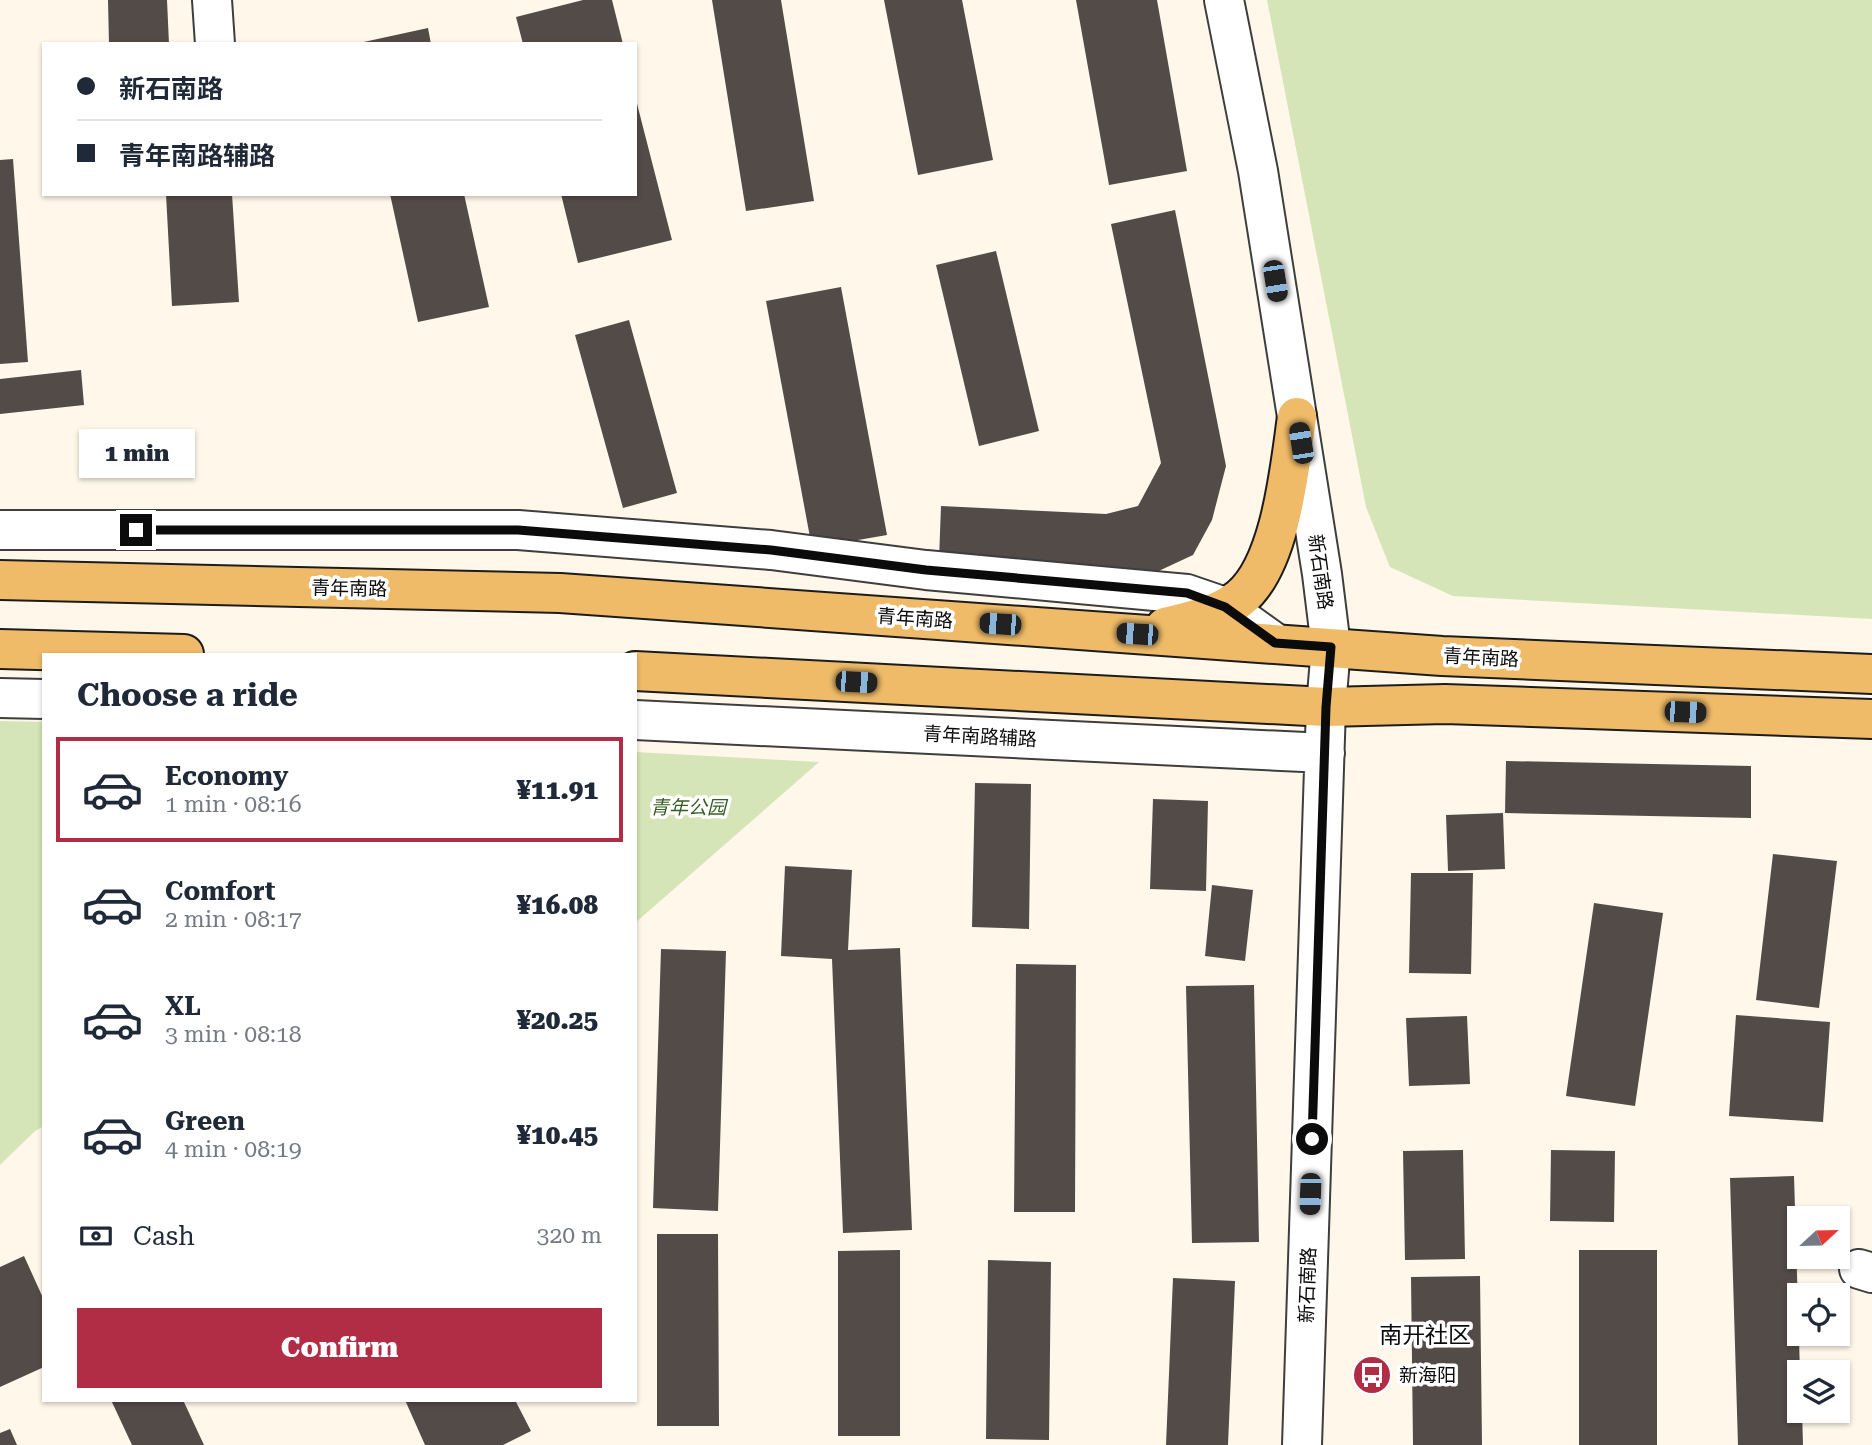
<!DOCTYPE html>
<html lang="en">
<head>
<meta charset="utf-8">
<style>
	:root { --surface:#fff; --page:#f6f6f7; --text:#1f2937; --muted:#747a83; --line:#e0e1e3; --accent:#b12d46 }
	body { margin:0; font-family:"Roboto Serif","Noto Sans SC",serif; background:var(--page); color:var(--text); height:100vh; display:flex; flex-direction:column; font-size:26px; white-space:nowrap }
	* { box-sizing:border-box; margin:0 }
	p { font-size:23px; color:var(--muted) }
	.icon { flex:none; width:38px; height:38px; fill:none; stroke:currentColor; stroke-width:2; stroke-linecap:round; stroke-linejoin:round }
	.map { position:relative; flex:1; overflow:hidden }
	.side { position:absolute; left:42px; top:653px; width:595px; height:749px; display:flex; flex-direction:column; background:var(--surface); border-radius:0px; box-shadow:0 2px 5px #0004 }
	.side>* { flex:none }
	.top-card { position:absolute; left:42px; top:42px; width:595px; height:154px; border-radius:0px; box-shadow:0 2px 5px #0004; display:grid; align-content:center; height:154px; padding:0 35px; background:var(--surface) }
	.needle { width:46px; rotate:68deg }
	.fabs { position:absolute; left:1787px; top:1206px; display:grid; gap:14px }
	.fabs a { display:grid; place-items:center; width:63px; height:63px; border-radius:0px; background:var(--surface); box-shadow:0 2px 5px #0004; font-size:35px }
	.end { position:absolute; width:32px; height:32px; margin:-16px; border:9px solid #0b0b0b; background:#fff; box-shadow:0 0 0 4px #fff }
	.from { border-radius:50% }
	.bubble { position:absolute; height:49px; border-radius:0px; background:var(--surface); box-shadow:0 2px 5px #0004; font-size:23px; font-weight:800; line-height:49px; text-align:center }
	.car { position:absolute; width:21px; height:42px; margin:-21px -10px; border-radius:9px; box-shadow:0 0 5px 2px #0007; background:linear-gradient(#222 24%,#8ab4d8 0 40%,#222 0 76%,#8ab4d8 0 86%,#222 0) }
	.top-card b { display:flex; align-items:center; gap:24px; height:66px; font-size:26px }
	.top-card b+b { border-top:2px solid var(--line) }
	.top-card i { width:18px; height:18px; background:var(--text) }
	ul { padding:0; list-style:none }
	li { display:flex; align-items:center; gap:21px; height:105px; margin:0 14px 10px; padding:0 21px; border:4px solid transparent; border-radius:0px }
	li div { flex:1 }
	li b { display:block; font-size:26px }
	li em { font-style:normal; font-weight:800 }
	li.on { border-color:var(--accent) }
	li>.icon { width:63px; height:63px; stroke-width:1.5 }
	h2 { padding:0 35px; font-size:32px; line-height:84px }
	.pay { display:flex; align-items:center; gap:18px; height:77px; padding:0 35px; font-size:26px }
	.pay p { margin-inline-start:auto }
	.primary-button { display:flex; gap:14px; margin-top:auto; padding:14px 35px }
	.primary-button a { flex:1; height:80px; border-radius:0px; background:var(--accent); color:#fff; font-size:28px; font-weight:800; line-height:80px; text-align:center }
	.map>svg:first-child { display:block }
</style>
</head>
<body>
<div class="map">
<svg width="1872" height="1445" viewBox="0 0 1872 1445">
	<rect width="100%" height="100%" fill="#fef7ea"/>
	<path fill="#d5e5b7" d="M 1267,0 L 1872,0 L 1872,619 L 1453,596 L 1390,567 L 1366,507 Z
		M 0,721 L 44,722 L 44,1126 L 35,1131 L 0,1165 Z
		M 635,752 L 819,762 L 635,923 Z"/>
	<path fill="#534b48" d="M 108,0 L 167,0 L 169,44 L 109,44 Z
		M 583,0 L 612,0 L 623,44 L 523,44 L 516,17 Z
		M 712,0 L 781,0 L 814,201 L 746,211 Z
		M 884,0 L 962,0 L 993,160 L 918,175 Z
		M 1076,0 L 1157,0 L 1187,171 L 1109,185 Z
		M 428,28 L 431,44 L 359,44 L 359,43 Z
		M 635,96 L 672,240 L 578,263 L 561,194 L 635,194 Z
		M 13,159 L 28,362 L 0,364 L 0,160 Z
		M 166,194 L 232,194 L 239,302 L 172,306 Z
		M 390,194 L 464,194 L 489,307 L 418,322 Z
		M 1175,210 L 1226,466 L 1212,520 L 1193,555 L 1150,575 L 939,560 L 941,506 L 1106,514 L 1138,506 L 1161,463 L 1111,224 Z
		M 996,251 L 1039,431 L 979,446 L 936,265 Z
		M 841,287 L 887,535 L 812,548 L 766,301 Z
		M 629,320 L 677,493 L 623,508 L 575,335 Z
		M 81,370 L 84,405 L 0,414 L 0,379 Z
		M 1506,761 L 1751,766 L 1751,818 L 1505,813 Z
		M 975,783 L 1031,784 L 1029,929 L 972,927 Z
		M 1153,799 L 1208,801 L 1206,891 L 1150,889 Z
		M 1503,813 L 1505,869 L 1448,871 L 1446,815 Z
		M 1773,854 L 1837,861 L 1819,1008 L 1756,1000 Z
		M 785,866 L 852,870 L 848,950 L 900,948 L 912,1230 L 843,1233 L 832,959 L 781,956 Z
		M 1411,873 L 1473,873 L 1471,974 L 1409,973 Z
		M 1212,885 L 1253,890 L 1245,961 L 1205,956 Z
		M 1594,903 L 1663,913 L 1635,1106 L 1566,1096 Z
		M 661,949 L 726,951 L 718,1211 L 653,1208 Z
		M 1016,964 L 1076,965 L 1075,1212 L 1014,1212 Z
		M 1254,985 L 1259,1242 L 1192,1243 L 1186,986 Z
		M 1736,1015 L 1830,1022 L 1823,1122 L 1729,1116 Z
		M 1467,1016 L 1470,1084 L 1409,1086 L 1406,1018 Z
		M 1463,1150 L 1465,1259 L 1405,1260 L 1403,1151 Z
		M 1551,1150 L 1615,1151 L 1614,1222 L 1550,1221 Z
		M 1794,1176 L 1800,1372 L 1799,1410 L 1802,1410 L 1803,1445 L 1738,1445 L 1730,1178 Z
		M 657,1234 L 718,1234 L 719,1426 L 657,1426 Z
		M 900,1250 L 900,1436 L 838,1436 L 838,1251 Z
		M 1579,1250 L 1657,1250 L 1657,1445 L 1579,1445 Z
		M 24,1256 L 44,1300 L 44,1367 L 0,1387 L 0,1267 Z
		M 988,1260 L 1051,1262 L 1049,1440 L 986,1439 Z
		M 1480,1276 L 1482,1445 L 1413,1445 L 1411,1277 Z
		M 1173,1278 L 1235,1281 L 1228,1445 L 1166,1445 Z
		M 111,1400 L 183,1400 L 204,1445 L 132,1445 Z
		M 405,1400 L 515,1400 L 531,1431 L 503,1445 L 425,1445 Z
		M 10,1429 L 17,1445 L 0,1445 L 0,1433 Z"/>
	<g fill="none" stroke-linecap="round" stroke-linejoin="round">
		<defs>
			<path id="minor" d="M 212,0 L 215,44
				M 1224,0 L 1258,171 L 1322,574 L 1331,647 L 1326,707 L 1302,1445
				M 0,530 L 518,530 L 771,550 L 926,570 L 1187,594 L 1225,607 L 1275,643
				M 0,698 L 44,699
				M 635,720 L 1325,753
				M 1859,1269 L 1872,1273"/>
			<path id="major" d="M 0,580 L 560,593 L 1442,656 L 1872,674
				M 1165,627 C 1190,621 1220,615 1240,598 C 1281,565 1290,467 1297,417
				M 0,649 L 184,654
				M 635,671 L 1326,707 L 1445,704 L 1872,719"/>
		</defs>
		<use href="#minor" stroke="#3e3e3e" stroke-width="42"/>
		<use href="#major" stroke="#1c1c1c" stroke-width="42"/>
		<use href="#minor" stroke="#fff" stroke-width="38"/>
		<use href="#major" stroke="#efbb68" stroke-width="38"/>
	</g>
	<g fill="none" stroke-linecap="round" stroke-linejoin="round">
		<path stroke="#0b0b0b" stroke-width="9" d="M 136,530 L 518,530 L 771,550 L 926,570 L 1187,593 L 1225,607 L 1275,643 L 1331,647 L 1326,707 L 1312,1139"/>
	</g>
	<defs>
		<symbol id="bus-disc" viewBox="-11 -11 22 22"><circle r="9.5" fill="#b12d46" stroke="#fff"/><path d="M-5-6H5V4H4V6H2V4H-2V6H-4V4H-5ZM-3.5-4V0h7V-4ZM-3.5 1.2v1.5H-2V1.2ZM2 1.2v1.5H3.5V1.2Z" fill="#fff"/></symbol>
	</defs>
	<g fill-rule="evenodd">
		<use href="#bus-disc" x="1350" y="1353" width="44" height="44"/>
	</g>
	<g text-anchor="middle" stroke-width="7" stroke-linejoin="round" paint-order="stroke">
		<g font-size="19" fill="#0b0b0b" stroke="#fff">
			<text transform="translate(1321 572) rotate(82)" y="7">新石南路</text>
			<text transform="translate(349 588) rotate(1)" y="7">青年南路</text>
			<text transform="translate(915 618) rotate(4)" y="7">青年南路</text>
			<text transform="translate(1481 657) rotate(3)" y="7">青年南路</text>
			<text transform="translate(980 736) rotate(3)" y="7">青年南路辅路</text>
			<text transform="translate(1307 1285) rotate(-88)" y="7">新石南路</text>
		</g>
		<g font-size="19" font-style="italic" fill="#365d20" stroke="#fff">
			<text x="688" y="814">青年公园</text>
		</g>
		<g font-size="19" fill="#0b0b0b" stroke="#fff" text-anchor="start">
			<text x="1399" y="1382">新海阳</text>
		</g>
		<g font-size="23" fill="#0b0b0b" stroke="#fff">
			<text x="1425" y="1343">南开社区</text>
		</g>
	</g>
</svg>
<div class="fabs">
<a><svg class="needle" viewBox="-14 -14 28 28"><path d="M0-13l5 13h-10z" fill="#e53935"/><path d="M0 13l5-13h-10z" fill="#747a83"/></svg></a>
<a><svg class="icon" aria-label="locate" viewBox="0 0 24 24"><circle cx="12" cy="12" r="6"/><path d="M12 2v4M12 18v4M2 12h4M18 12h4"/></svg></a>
<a><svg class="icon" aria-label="layers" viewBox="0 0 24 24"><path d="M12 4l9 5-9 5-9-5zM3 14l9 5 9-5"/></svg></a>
</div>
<i class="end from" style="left:1312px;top:1139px"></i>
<i class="end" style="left:136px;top:530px"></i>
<div class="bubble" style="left:79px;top:429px;width:116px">1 min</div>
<i class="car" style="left:1275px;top:281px;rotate:171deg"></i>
<i class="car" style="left:1301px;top:443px;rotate:351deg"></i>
<i class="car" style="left:1000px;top:624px;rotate:274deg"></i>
<i class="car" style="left:1137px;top:634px;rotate:274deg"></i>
<i class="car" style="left:856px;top:682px;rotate:93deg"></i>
<i class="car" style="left:1685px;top:712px;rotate:92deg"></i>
<i class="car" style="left:1310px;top:1194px;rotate:182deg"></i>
<div class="top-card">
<b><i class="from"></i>新石南路</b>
<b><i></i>青年南路辅路</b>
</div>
<section class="side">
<h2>Choose a ride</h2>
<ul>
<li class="on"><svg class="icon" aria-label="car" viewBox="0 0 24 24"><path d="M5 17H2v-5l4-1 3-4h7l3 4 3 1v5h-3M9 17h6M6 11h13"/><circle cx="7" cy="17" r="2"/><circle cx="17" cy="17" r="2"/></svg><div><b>Economy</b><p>1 min · 08:16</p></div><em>¥11.91</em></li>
<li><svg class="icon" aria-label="car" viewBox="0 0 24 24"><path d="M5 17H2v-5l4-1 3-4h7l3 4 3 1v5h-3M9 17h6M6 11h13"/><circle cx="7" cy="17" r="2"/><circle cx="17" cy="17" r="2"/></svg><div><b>Comfort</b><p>2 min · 08:17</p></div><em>¥16.08</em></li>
<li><svg class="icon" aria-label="car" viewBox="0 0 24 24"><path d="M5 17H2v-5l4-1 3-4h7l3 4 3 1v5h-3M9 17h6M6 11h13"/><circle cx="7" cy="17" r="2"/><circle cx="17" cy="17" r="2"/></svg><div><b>XL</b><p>3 min · 08:18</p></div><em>¥20.25</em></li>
<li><svg class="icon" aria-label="car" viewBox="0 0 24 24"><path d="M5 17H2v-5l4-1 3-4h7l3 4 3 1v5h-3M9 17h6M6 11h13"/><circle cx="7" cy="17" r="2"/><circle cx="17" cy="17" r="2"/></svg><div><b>Green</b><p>4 min · 08:19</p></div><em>¥10.45</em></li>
</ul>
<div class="pay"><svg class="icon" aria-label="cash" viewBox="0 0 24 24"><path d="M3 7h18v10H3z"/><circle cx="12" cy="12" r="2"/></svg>Cash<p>320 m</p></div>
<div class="primary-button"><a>Confirm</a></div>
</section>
</div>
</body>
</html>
